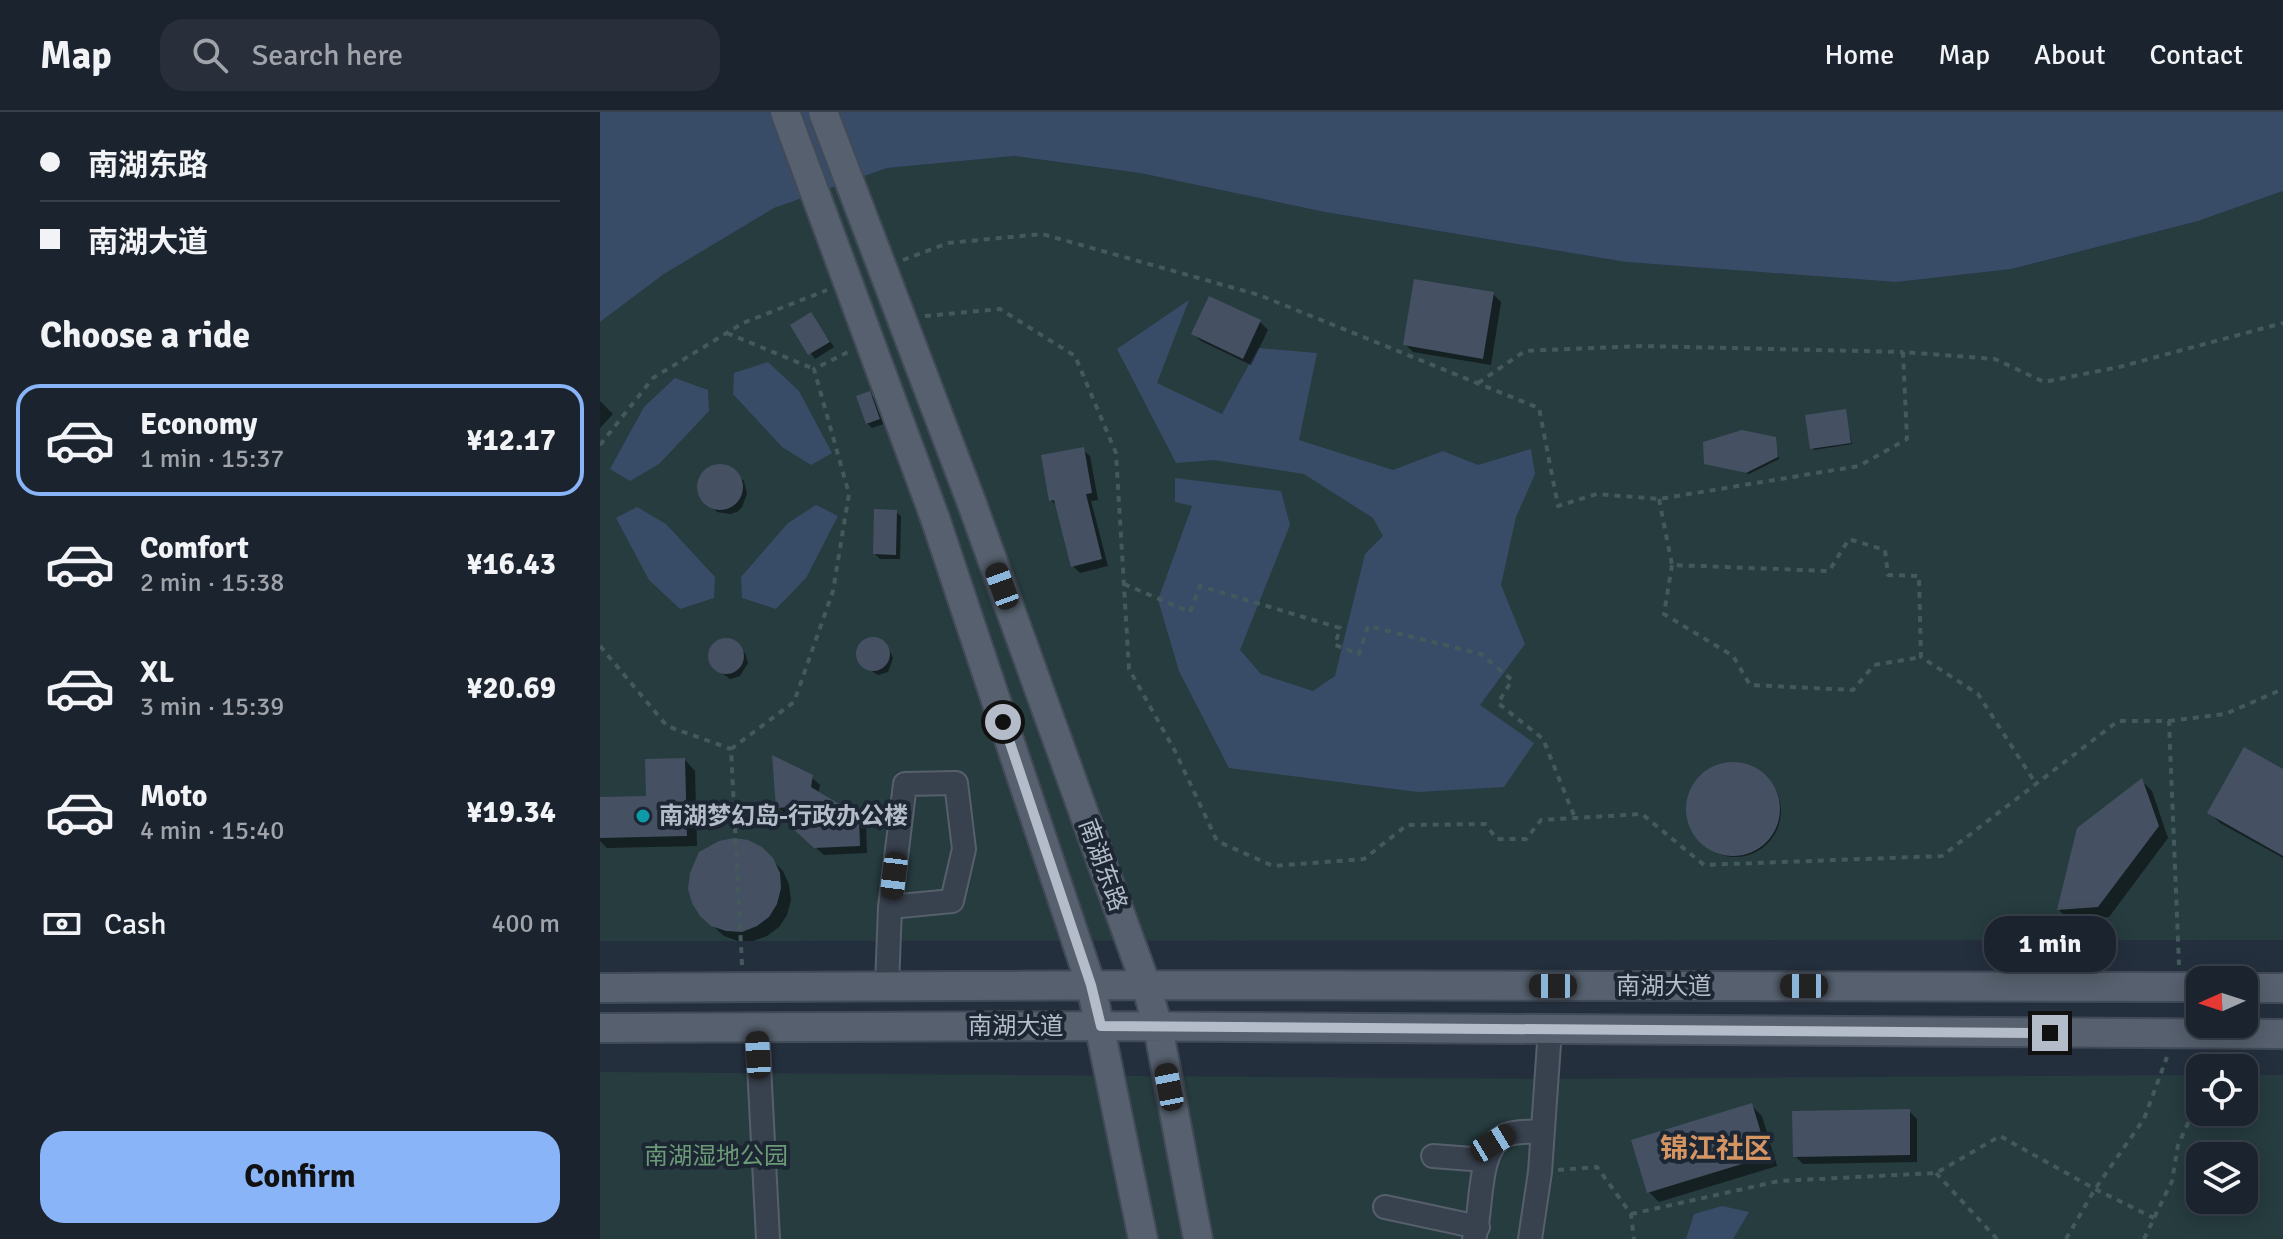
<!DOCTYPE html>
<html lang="en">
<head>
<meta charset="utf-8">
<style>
	:root { --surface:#1b232e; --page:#282f3a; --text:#f1f3f6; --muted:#a0a4aa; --line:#39404a; --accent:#8ab4f8 }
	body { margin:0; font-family:Signika,"Noto Sans SC",sans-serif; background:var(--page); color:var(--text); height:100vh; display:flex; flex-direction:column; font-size:30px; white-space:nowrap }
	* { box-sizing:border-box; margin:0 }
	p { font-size:26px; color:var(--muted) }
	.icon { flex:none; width:44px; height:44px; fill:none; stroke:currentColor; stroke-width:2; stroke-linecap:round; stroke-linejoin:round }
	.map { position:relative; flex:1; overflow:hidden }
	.sheet { display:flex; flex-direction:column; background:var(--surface); width:600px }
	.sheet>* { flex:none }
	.hud { display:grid; align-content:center; height:176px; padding:0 40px; background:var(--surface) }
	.needle { width:52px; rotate:267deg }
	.tools { position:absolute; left:1586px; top:854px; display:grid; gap:16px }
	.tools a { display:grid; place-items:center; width:72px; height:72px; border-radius:16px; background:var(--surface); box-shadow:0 4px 20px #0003,0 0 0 2px var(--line); font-size:40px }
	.end { position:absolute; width:36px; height:36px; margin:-18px; border:10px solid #b4bcc9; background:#111; box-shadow:0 0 0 4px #111 }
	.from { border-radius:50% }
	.bubble { position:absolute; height:56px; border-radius:24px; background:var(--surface); box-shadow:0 4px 20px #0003,0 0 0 2px var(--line); font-size:26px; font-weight:800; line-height:56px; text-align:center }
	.car { position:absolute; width:24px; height:48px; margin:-24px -12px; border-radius:10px; box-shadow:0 0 6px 2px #0007; background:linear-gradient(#222 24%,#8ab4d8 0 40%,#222 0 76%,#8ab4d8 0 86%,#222 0) }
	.hud b { display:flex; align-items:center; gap:28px; height:76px; font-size:30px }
	.hud b+b { border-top:2px solid var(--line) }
	.hud i { width:20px; height:20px; background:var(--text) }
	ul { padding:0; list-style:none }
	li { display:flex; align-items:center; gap:24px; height:112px; margin:0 16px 12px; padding:0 24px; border:4px solid transparent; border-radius:24px }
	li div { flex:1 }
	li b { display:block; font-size:30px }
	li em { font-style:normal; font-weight:800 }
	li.current { border-color:var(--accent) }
	li>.icon { width:72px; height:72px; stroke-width:1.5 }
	h2 { padding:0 40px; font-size:36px; line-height:96px }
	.pay { display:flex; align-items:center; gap:20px; height:88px; padding:0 40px; font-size:30px }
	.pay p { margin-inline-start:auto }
	.action { display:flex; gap:16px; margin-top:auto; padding:16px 40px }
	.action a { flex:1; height:92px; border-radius:24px; background:var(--accent); color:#111; font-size:32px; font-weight:800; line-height:92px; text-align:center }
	header { display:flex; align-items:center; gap:48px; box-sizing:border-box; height:112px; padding:0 40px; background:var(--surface); border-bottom:2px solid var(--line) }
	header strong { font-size:38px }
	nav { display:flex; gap:44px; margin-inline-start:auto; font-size:28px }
	.search { width:560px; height:72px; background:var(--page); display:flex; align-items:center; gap:20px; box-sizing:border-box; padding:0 28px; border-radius:24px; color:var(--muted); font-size:30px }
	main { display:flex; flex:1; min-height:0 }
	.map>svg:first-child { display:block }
</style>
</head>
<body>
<header>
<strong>Map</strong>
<div class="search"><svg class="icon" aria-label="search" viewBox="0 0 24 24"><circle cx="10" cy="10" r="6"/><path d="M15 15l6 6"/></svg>Search here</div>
<nav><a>Home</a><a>Map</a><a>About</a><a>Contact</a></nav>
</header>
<main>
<section class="sheet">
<div class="hud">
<b><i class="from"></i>南湖东路</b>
<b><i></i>南湖大道</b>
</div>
<h2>Choose a ride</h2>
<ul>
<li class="current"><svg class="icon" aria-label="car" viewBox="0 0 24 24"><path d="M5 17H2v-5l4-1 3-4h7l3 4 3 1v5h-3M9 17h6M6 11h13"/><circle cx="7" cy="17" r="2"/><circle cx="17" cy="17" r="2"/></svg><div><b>Economy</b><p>1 min · 15:37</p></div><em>¥12.17</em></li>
<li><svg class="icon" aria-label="car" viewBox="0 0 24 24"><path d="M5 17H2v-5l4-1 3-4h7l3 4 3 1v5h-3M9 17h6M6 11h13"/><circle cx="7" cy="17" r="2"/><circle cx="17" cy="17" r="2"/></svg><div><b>Comfort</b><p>2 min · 15:38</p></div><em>¥16.43</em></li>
<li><svg class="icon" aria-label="car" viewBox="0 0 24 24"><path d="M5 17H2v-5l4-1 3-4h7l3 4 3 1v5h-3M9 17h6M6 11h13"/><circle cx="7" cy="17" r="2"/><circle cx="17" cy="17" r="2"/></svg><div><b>XL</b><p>3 min · 15:39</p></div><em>¥20.69</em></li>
<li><svg class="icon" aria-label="car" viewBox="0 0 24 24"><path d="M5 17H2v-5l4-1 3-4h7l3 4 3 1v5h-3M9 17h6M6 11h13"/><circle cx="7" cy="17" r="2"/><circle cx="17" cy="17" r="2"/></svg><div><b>Moto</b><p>4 min · 15:40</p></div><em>¥19.34</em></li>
</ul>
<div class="pay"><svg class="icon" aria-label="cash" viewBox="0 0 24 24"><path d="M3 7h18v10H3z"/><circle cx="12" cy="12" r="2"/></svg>Cash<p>400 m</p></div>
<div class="action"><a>Confirm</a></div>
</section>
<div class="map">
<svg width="1683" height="1127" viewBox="0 0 1683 1127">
	<rect width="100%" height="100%" fill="#242f3e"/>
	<path fill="#263c3f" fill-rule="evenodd" d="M 414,44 L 540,61 L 725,100 L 1026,150 L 1296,170 L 1413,157 L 1598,109 L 1683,79 L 1683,828 L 0,829 L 0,210 L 64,162 L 174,96 L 287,56 Z
		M 0,960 L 945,967 L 1600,963 L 1600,1000 L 1644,1000 L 1644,963 L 1683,963 L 1683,1127 L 0,1127 ZM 1600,1044 L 1644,1044 L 1644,1088 L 1600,1088 Z"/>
	<path fill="#394c67" d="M 0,0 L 1683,0 L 1683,79 L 1598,109 L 1412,157 L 1296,170 L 1026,150 L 725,100 L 540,61 L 414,44 L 287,56 L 174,96 L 64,162 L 0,210 Z
		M 589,188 L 557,271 L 622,302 L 658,236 L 717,241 L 699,328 L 793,358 L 843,339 L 878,353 L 931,337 L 935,362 L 916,405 L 901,473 L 925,532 L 880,593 L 934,631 L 904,675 L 818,680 L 629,656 L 579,559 L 558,488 L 592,394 L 575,390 L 575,366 L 681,379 L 690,413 L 640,538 L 661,562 L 713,579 L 735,564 L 765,442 L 783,424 L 773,406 L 704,362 L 614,348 L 576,351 L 517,237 Z
		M 168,250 L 199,279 L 232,341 L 211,353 L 182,335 L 133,282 L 134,261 Z
		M 75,266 L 108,278 L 109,299 L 59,352 L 30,369 L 10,357 L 44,295 Z
		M 216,393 L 238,404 L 206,466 L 176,497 L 142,486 L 141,465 L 188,411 Z
		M 37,395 L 66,412 L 115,465 L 114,486 L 80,497 L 49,468 L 16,406 Z
		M 1122,1094 L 1149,1100 L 1133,1127 L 1086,1127 L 1094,1102 Z"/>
	<path fill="#0007" d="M 893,182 L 901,190 L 891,253 L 813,240 L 805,232 Z
		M 211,202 L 234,235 L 215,247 L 193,214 Z
		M 660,210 L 668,218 L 651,253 L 601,229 L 593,221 Z
		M 269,281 L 274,286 L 284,312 L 272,316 L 267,311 Z
		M 0,289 L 13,302 L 0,316 Z
		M 1245,299 L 1252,332 L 1214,338 L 1212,336 Z
		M 1175,327 L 1179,347 L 1149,362 L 1106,351 Z
		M 483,338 L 490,344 L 498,388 L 491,389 L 508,454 L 480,461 L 473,454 L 457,394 L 451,388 Z
		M 112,355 L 126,355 L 144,369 L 147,382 L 142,395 L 137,400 L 130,402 L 117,400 L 101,384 L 99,370 L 102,364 Z
		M 296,400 L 301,404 L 300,447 L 280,447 L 275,442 Z
		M 274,527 L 289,537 L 293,546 L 288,560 L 278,563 L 264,554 L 258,541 L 261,533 Z
		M 125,528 L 130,529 L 145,541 L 148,551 L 140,564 L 130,567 L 111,553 L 110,542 L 115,532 Z
		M 85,648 L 95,659 L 97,734 L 7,736 L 0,729 L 0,687 L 48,686 Z
		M1089 699a46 46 0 1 1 92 0a46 46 0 1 1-92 0Z
		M 1683,660 L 1683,746 L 1620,711 L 1609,700 Z
		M 211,665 L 220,673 L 218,682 L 257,706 L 266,714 L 267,741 L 224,743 L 202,723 L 194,703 L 186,703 L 178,695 Z
		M 1542,669 L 1552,679 L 1568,726 L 1509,805 L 1469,808 L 1459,798 Z
		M 161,737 L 183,759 L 189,773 L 191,788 L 187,803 L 179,815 L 167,824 L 153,829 L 138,829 L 124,824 L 113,814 Z
		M 1151,993 L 1162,1004 L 1177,1054 L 1059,1090 L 1049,1080 Z
		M 1309,999 L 1317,1007 L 1317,1050 L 1203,1052 L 1195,1044 Z"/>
	<path fill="#455162" d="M 814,167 L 894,180 L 883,247 L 803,233 Z
		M 609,184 L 661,208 L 643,247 L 591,222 Z
		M 211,200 L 230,230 L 208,243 L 190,213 Z
		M 270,279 L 280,307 L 266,312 L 256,284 Z
		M 1246,297 L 1251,331 L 1210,337 L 1205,303 Z
		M 1142,318 L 1176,325 L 1178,345 L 1146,361 L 1104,352 L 1103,330 Z
		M 484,335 L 492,381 L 486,382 L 502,447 L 471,455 L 454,388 L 449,389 L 441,343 Z
		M97 375a23 23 0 1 1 46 0a23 23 0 1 1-46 0Z
		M 274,397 L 297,398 L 296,443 L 273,442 Z
		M256 542a17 17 0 1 1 34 0a17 17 0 1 1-34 0Z
		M108 544a18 18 0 1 1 36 0a18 18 0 1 1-36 0Z
		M 1644,635 L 1683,657 L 1683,744 L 1607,701 Z
		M 172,643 L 213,663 L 211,675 L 259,704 L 260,734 L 214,736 L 192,716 L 192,695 L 176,696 Z
		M 85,646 L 87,724 L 0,726 L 0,685 L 46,684 L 45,647 Z
		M1086 697a47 47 0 1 1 94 0a47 47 0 1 1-94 0Z
		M 1542,666 L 1559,714 L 1498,795 L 1457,798 L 1477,716 Z
		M 134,726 L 148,728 L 162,735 L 173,746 L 180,761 L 181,776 L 177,792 L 169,805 L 157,814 L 142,820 L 126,819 L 111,814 L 100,804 L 92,791 L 88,777 L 90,761 L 99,740 L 119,729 Z
		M 1152,991 L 1168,1044 L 1047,1081 L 1031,1028 Z
		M 1310,997 L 1310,1043 L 1193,1045 L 1192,999 Z"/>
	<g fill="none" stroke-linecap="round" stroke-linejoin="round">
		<defs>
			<path id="minor" d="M 287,874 L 290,795 L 305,672 L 356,671 L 364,737 L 352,789 L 290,795
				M 157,915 L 168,1127
				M 833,1044 L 885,1048
				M 785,1095 L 878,1115
				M 874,1127 C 883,1099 876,1035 906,1023 C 916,1019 932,1020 943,1019
				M 930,1127 L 940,1060 L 950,917"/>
			<path id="major" d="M 371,389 L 546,873 L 558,915 L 598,1127
				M 335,406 L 491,873 L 543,1127
				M 0,876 L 546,873 L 1600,875
				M 1644,876 L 1683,876
				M 0,916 L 501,914 L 1683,922"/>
		</defs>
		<use href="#minor" stroke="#565f6c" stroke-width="26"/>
		<use href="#major" stroke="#414a57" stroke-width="32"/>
		<path stroke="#44595c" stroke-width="4" stroke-dasharray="6 6" stroke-linecap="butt" d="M 303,148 L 348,131 L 442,122 L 659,183 L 939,296 L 958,394 L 997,382 L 1059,387 L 1259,354 L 1307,327 L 1303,240 L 1395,247 L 1444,270 L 1519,255 L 1683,211
			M 325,204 L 400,197 L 475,244 L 516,341 L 529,557 L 575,639 L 617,729 L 673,754 L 764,747 L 807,713 L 885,712 L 897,727 L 926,727 L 941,708 L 1042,702 L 1104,753 L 1342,744 L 1518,609 L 1569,609 L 1579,853
			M 127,221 L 214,257
			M 878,271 L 925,239 L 1042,234 L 1303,240
			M 0,333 L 53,266 L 143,211 L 227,178
			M 1059,387 L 1072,453 L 1229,459 L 1249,427 L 1285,438 L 1288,463 L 1319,464 L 1321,545 L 1378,582 L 1436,672
			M 1072,453 L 1064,502 L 1133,544 L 1150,573 L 1253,578 L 1274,553 L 1321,545
			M 524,472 L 590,500 L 600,474 L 740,516 L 735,533 L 759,542 L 768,514 L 881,542 L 912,568 L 898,591 L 943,627 L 975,706
			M 0,534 L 67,614 L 131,637
			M 1569,609 L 1625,602 L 1683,577
			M 142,853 L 131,637 L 194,590 L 233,479 L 249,382 L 214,257 L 248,240
			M 1613,956 L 1618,946
			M 958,1058 L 997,1055 L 1031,1102 L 1034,1127
			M 1336,1061 L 1397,1127
			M 1031,1102 L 1179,1069 L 1336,1061 L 1400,1024 L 1495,1077 L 1554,1106
			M 1466,1127 L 1495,1077 L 1544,1007 L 1567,945
			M 1544,1127 L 1572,1069 L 1578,1033 L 1600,985"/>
		<use href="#minor" stroke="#38414e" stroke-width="22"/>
		<use href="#major" stroke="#56606e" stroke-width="28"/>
		<defs>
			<path id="major-bridge" d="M 185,0 L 335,406
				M 223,0 L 371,389"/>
		</defs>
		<use href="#major-bridge" stroke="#414a57" stroke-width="32" stroke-linecap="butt"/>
		<use href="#major-bridge" stroke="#56606e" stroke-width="28"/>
	</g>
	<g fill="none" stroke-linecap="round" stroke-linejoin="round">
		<path stroke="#b4bcc9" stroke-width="10" d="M 403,610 L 491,873 L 501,914 L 1450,921"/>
	</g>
	<circle fill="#0f9aa8" stroke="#1d2633" stroke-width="3" cx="43" cy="704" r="8"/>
	<g text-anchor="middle" stroke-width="8" stroke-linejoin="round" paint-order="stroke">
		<g font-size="24" font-weight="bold" fill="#b4bcc9" stroke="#1d2633" text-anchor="start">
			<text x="59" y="712">南湖梦幻岛-行政办公楼</text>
		</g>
		<g font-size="24" fill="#b4bcc9" stroke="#1d2633">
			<text transform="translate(503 753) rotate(70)" y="8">南湖东路</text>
			<text x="1064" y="882">南湖大道</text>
			<text x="416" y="922">南湖大道</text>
		</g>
		<g font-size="24" fill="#6b9a76" stroke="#1d2633">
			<text x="116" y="1052">南湖湿地公园</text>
		</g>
		<g font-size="28" font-weight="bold" fill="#d59563" stroke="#1d2633">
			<text x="1116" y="1046">锦江社区</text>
		</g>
	</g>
</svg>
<div class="tools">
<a><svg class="needle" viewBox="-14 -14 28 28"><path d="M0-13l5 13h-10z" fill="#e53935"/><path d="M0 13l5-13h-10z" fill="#a0a4aa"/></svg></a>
<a><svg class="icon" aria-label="locate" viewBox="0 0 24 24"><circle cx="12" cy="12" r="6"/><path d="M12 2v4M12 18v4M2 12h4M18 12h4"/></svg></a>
<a><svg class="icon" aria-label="layers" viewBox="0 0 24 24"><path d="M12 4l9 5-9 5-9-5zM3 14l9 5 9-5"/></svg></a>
</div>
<i class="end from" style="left:403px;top:610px"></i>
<i class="end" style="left:1450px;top:921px"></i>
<div class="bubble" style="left:1384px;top:804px;width:132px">1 min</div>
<i class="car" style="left:402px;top:474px;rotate:340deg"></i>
<i class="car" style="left:294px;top:764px;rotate:187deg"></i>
<i class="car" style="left:953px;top:874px;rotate:270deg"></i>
<i class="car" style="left:1204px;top:874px;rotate:270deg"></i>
<i class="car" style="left:158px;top:943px;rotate:357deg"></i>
<i class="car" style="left:569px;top:975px;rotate:349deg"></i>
<i class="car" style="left:893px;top:1031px;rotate:59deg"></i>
</div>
</main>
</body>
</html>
